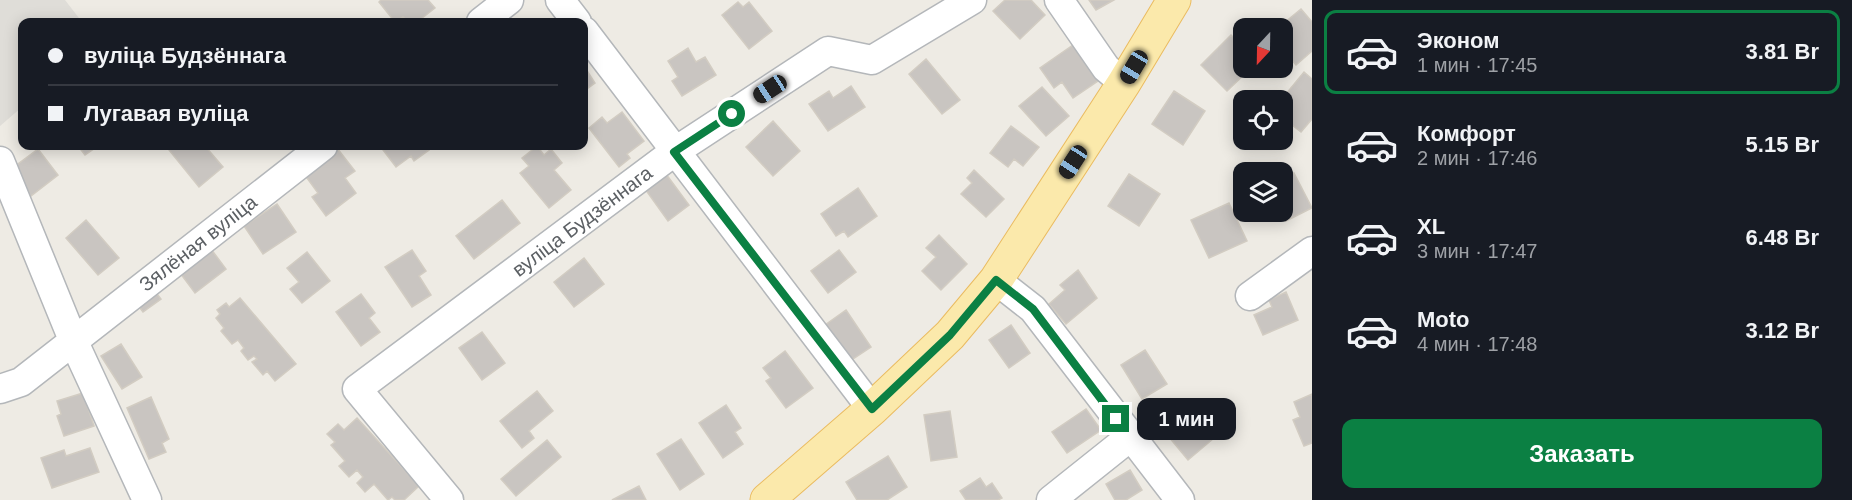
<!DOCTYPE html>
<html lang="ru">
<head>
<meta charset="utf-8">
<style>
	:root { --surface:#171b24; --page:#20242c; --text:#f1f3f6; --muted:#9ea1a6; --line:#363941; --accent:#0b8043 }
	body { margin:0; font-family:Arial,sans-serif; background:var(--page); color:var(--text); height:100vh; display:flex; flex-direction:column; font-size:22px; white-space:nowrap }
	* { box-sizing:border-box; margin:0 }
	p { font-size:20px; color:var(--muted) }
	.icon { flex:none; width:33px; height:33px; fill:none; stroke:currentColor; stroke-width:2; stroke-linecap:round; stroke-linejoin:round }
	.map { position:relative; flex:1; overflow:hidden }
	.drawer { display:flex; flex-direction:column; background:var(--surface); width:540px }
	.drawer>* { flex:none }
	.guide { position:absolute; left:18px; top:18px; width:570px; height:132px; border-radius:12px; box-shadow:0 3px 15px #0003; display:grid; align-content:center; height:132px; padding:0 30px; background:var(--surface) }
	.needle { width:39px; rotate:202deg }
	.buttons { position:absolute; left:1233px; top:18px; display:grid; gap:12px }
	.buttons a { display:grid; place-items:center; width:60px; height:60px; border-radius:12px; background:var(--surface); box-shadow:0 3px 15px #0003; font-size:30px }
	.end { position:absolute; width:27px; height:27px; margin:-14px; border:8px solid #0b8043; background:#fff; box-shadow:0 0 0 3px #fff }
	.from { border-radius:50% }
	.bubble { position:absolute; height:42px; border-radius:12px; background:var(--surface); box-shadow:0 3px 15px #0003; font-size:20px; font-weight:700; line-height:42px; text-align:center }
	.car { position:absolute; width:18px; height:36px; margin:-18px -9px; border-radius:8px; box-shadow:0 0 4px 2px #0007; background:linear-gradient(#222 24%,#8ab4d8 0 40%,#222 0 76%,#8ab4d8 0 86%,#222 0) }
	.guide b { display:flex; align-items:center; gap:21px; height:57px; font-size:22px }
	.guide b+b { border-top:2px solid var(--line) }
	.guide i { width:15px; height:15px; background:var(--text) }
	ul { padding:10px 0 0; list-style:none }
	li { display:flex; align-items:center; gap:18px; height:84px; margin:0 12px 9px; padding:0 18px; border:3px solid transparent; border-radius:12px }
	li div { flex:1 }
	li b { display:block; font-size:22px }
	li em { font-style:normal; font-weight:700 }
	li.on { border-color:var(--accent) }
	li>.icon { width:54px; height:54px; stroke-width:1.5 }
	.action { display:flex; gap:12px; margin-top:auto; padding:12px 30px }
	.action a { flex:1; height:69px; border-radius:12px; background:var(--accent); color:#fff; font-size:24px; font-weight:700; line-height:69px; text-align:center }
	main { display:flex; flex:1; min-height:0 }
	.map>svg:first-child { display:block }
</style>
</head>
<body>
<main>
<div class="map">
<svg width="1312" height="500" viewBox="0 0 1312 500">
	<rect width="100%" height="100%" fill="#eeebe4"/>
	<path fill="#dfddd8" d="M 0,0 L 65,0 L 82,22 L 22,22 L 22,107 L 0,126 Z"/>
	<path fill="#c9c5c1" stroke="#d2ccc2" stroke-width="1.5" d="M 381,0 L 428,0 L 435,8 L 417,22 L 408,22 L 403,17 L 395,22 L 379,2 Z
		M 1005,0 L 1031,0 L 1045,15 L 1020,39 L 993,11 Z
		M 1089,0 L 1114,0 L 1096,10 Z
		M 738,2 L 743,7 L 749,2 L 772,31 L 749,49 L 722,15 Z
		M 1301,9 L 1312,22 L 1312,51 L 1296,65 L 1282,49 L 1282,28 L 1278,28 Z
		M 1231,35 L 1244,48 L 1244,68 L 1251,68 L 1227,91 L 1201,65 Z
		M 1073,45 L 1098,81 L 1073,98 L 1062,82 L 1054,88 L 1040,68 Z
		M 688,48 L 696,62 L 705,57 L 716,75 L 682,96 L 672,81 L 678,77 L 668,61 Z
		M 926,59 L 960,100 L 942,114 L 909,74 Z
		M 584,66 L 595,83 L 584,91 Z
		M 1304,72 L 1312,79 L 1312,119 L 1301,132 L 1282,117 L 1281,100 Z
		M 851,86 L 865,107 L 828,131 L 809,104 L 829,91 L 833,98 Z
		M 1042,87 L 1069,116 L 1046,136 L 1019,106 Z
		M 1174,91 L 1205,111 L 1183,145 L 1152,124 Z
		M 622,112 L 644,141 L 627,154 L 630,158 L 619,167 L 589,128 L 602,117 L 607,123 Z
		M 773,121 L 800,151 L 773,176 L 746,147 Z
		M 1011,126 L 1039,147 L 1023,166 L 1014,159 L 1008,167 L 990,153 Z
		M 78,146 L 98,146 L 85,155 Z
		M 175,146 L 205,146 L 223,167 L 199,187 L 169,150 Z
		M 380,146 L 426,146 L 429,150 L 414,161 L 411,156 L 396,167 Z
		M 537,146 L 544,155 L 551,149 L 562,163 L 554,170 L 571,190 L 549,208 L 520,173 L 529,166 L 522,158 Z
		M 337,148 L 355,171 L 345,178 L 356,193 L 326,216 L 312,197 L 318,193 L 304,174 Z
		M 38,149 L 58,175 L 31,196 L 10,170 Z
		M 974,170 L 1004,199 L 986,217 L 961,194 L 972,183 L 967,178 Z
		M 1294,173 L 1312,208 L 1286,221 L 1281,212 L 1282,178 Z
		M 666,174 L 689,205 L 668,221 L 645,189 Z
		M 1129,174 L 1160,194 L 1139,226 L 1108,206 Z
		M 858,188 L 877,216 L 848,237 L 844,231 L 836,236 L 821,214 Z
		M 502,200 L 520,223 L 474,259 L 456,236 Z
		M 1229,203 L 1247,241 L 1209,258 L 1191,220 Z
		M 277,204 L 296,232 L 263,254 L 244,226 Z
		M 86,220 L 119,258 L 98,275 L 66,238 Z
		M 939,235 L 967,264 L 941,290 L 922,271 L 936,257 L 926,248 Z
		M 205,241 L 226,269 L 195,293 L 174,265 Z
		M 412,250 L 426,271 L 419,276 L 431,295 L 412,307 L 385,267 Z
		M 839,250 L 856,272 L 828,293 L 811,271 Z
		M 307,252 L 330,281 L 302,303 L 290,289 L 299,282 L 287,268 Z
		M 584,258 L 604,284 L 574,307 L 554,282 Z
		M 1078,270 L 1097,298 L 1066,324 L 1049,304 L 1065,290 L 1060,285 Z
		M 151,286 L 161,299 L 143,312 L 133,299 Z
		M 1286,292 L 1298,320 L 1263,335 L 1254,315 L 1272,307 L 1269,300 Z
		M 361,294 L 375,313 L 369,318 L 380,332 L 361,346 L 336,312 Z
		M 240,298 L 296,364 L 275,381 L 267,371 L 263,375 L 252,362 L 257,359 L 254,356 L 248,360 L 241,351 L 244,348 L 238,340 L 232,344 L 221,331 L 224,328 L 216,318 L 220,314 L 217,310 L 226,303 L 229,307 Z
		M 846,310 L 871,347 L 844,365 L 825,325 Z
		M 1011,325 L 1030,353 L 1009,368 L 989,340 Z
		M 482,332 L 505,363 L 482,380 L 459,348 Z
		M 121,344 L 142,377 L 122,389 L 101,356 Z
		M 1145,350 L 1167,384 L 1142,399 L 1121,365 Z
		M 785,351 L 813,388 L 786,408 L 766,381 L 771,378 L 763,368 Z
		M 537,391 L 553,411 L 529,431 L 534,438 L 522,448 L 500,421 Z
		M 83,393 L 94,426 L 64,436 L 57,416 L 61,414 L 57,401 Z
		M 1312,394 L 1312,443 L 1304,446 L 1293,420 L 1300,417 L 1294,402 Z
		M 151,397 L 169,439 L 162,443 L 166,452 L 149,459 L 127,408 Z
		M 726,405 L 741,428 L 735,432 L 743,444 L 723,458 L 699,423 Z
		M 1206,406 L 1218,419 L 1213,424 L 1220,433 L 1188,460 L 1169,437 Z
		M 1086,409 L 1101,430 L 1067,453 L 1052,432 Z
		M 950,411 L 957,457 L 931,461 L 924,415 Z
		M 357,418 L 419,486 L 404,500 L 395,500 L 392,497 L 388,500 L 374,484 L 365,492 L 357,483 L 363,477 L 357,470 L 349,477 L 339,466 L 345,461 L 331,445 L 335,442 L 327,434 L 338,424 L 344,430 Z
		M 681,439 L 704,474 L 680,490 L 657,454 Z
		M 547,440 L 561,457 L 516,496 L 501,479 Z
		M 90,448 L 99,472 L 52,488 L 41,458 L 64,450 L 66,456 Z
		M 888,456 L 907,487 L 887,500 L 857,500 L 846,482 Z
		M 1130,470 L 1142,490 L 1126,500 L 1115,500 L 1106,484 Z
		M 980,478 L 986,487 L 992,483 L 1002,498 L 998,500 L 966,500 L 960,491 Z
		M 639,486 L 646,500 L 612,500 Z"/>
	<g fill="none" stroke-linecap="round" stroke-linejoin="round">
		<defs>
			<path id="minor" d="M 560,0 L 577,22
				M 1059,0 L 1106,68 L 1124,83
				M 481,22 L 509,0
				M 584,31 L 872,409
				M 0,161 L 73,340 L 147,500
				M 996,280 L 1033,309 L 1180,500
				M 1250,296 L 1312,251
				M 0,389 L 21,382 L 323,146
				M 449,500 L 357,389 L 674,152 L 828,51 L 872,60 L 972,0
				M 1051,500 L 1130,437"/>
			<path id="major" d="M 767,500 L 872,409 L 950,335 L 996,280 L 1124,83 L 1174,0"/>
		</defs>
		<use href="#minor" stroke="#b4b7ba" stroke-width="31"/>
		<use href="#major" stroke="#eabb60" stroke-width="35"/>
		<use href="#minor" stroke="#fff" stroke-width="28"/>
		<use href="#major" stroke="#fbe9ab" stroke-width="33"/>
	</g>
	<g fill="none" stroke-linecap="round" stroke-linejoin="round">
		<path stroke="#0b8043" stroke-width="8" d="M 732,114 L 674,152 L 872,409 L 950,335 L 996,280 L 1033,309 L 1116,419"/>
	</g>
	<g text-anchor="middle" stroke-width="5" stroke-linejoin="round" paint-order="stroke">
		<g font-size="20" fill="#5c6064" stroke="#fff">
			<text transform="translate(582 221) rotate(-37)" y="7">вуліца Будзённага</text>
			<text transform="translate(198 243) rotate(-38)" y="7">Зялёная вуліца</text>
		</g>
	</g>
</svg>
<div class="buttons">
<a><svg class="needle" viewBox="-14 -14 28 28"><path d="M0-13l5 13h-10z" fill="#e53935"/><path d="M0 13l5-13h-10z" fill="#9ea1a6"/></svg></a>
<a><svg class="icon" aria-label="locate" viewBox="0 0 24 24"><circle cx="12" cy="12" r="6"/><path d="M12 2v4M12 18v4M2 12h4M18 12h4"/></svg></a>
<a><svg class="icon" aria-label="layers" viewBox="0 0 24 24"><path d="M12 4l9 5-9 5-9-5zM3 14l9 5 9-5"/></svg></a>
</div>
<i class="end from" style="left:732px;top:114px"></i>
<i class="end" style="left:1116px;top:419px"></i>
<div class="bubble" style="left:1137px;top:398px;width:99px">1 мин</div>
<i class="car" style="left:1134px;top:67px;rotate:211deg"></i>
<i class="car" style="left:770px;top:89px;rotate:237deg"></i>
<i class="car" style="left:1073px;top:162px;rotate:213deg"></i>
<div class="guide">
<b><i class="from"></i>вуліца Будзённага</b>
<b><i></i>Лугавая вуліца</b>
</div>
</div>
<section class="drawer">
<ul>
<li class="on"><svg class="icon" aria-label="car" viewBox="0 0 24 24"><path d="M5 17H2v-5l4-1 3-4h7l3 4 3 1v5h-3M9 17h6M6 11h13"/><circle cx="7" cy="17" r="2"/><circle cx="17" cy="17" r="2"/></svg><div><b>Эконом</b><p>1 мин · 17:45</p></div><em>3.81 Br</em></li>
<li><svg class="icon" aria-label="car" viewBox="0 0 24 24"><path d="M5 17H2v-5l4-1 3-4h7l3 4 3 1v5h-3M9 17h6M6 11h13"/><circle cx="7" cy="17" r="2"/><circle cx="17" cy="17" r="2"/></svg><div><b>Комфорт</b><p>2 мин · 17:46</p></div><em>5.15 Br</em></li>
<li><svg class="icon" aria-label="car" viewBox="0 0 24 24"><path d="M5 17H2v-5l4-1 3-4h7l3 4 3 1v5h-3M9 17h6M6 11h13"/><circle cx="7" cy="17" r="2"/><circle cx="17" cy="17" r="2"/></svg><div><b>XL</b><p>3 мин · 17:47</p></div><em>6.48 Br</em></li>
<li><svg class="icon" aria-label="car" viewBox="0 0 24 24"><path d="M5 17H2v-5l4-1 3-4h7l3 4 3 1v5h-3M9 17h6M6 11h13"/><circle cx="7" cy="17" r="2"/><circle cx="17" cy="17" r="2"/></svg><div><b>Moto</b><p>4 мин · 17:48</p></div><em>3.12 Br</em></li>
</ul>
<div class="action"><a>Заказать</a></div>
</section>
</main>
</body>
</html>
